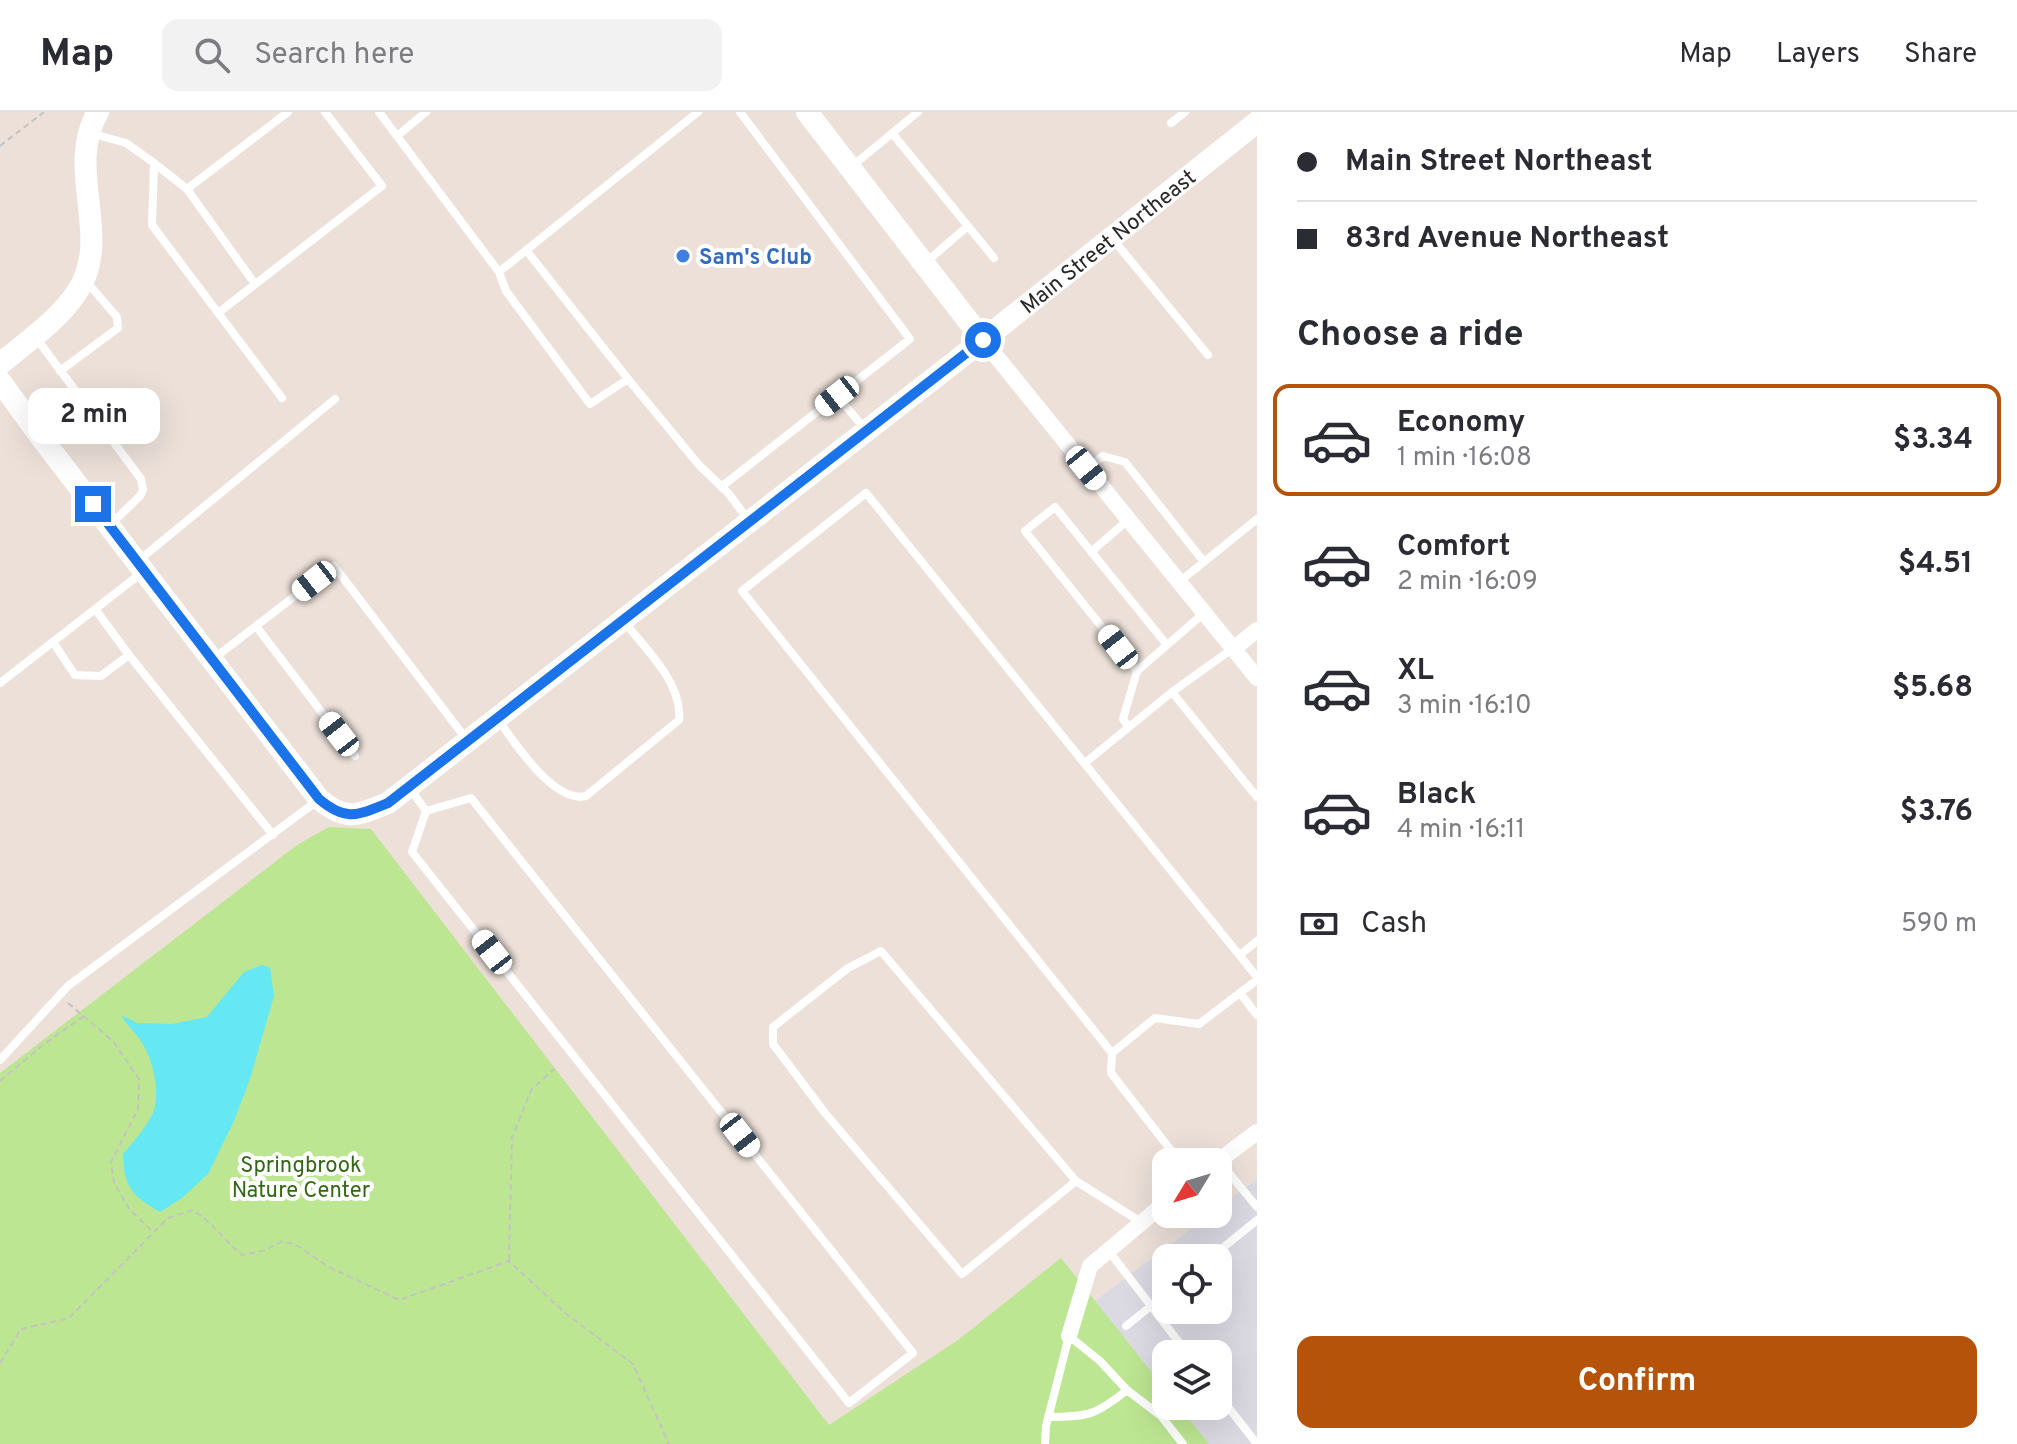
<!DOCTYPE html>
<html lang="en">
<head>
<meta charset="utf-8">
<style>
	:root { --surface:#fff; --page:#f2f2f3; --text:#2b2b33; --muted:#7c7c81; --line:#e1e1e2; --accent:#b45309 }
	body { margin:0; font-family:Overpass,sans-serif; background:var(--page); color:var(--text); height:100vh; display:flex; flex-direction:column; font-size:30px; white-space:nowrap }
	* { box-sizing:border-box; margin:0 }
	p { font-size:26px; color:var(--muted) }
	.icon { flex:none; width:44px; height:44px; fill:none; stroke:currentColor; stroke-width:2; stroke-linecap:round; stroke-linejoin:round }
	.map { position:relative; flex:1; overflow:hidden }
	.side { display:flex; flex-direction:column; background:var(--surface); width:760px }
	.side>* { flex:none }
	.guide { display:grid; align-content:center; height:176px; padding:0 40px; background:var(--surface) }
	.needle { width:52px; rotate:232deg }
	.controls { position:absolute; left:1152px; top:1036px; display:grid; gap:16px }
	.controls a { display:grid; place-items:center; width:80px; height:80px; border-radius:16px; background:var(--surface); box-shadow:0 8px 32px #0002; font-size:40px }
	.end { position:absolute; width:36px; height:36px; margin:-18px; border:10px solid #1a73e8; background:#fff; box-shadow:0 0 0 4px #fff }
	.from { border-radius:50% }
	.bubble { position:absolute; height:56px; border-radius:16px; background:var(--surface); box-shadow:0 8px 32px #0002; font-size:26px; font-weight:700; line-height:56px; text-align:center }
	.car { position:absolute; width:24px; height:48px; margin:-24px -12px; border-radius:10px; box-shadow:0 0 6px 2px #0007; background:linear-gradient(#fff 24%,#345 0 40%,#fff 0 76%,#345 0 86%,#fff 0) }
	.guide b { display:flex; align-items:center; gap:28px; height:76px; font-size:30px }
	.guide b+b { border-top:2px solid var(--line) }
	.guide i { width:20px; height:20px; background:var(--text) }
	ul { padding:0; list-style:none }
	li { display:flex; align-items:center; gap:24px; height:112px; margin:0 16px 12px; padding:0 24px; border:4px solid transparent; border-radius:16px }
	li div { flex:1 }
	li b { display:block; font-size:30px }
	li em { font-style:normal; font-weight:700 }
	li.on { border-color:var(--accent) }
	li>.icon { width:72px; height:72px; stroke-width:1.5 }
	h2 { padding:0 40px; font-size:36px; line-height:96px }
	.pay { display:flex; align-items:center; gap:20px; height:88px; padding:0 40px; font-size:30px }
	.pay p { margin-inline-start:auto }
	.cta { display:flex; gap:16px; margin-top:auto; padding:16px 40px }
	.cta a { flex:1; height:92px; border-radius:16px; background:var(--accent); color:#fff; font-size:32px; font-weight:700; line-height:92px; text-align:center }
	header { display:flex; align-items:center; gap:48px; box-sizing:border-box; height:112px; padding:0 40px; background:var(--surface); border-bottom:2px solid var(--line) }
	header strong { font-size:38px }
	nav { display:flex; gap:44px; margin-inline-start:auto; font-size:28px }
	.search { width:560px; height:72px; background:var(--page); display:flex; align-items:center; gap:20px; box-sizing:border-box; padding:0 28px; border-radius:16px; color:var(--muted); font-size:30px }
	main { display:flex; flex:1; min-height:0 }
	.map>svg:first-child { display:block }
</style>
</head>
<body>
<header>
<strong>Map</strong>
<div class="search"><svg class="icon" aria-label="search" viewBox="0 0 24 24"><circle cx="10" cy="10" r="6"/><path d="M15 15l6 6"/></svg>Search here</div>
<nav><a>Map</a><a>Layers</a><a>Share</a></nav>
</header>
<main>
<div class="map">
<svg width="1257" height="1332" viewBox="0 0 1257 1332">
	<rect width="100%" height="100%" fill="#ece0d9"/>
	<path fill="#dbdae3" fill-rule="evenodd" d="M 1257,1067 L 1257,1332 L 1209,1332 L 1179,1294 L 1218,1294 L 1218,1242 L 1166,1242 L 1166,1278 L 1095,1189 L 1211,1102 L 1218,1102 L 1218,1097 ZM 1166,1146 L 1218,1146 L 1218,1198 L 1166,1198 Z"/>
	<path fill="#bde692" d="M 329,715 L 371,717 L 829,1313 L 958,1228 L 1061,1146 L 1166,1278 L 1166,1294 L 1179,1294 L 1209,1332 L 0,1332 L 0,961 L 297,733 Z"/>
	<path fill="#66e7f4" d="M 262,853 L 270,856 L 274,884 L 250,967 L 234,1009 L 208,1062 L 182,1086 L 160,1100 C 131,1083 124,1075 123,1042 C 134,1029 145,1017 153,1001 C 161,981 153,945 140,928 C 134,919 126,912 121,903 L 137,911 L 172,912 L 207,905 L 244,860 Z"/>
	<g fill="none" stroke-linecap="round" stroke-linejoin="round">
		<path stroke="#c3c3c3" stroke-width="2" stroke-dasharray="6 4" stroke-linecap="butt" d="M 0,34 L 44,0
			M 68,891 L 113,929 L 139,967 L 138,997 L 111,1050 L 114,1071 L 130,1098 L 152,1119
			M 0,969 L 44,932 L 84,904
			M 509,1148 L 512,1026 L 531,978 L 554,957
			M 0,1251 L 21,1217 L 69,1206 L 168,1106 L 193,1098 C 212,1110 224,1128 242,1143 L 263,1139 L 283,1129 L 300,1135 L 327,1154 L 399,1188 L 509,1149 L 564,1200 L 633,1252 L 669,1332"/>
		<path stroke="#fff" stroke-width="8" d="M 379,0 L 499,160 L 506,179 L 590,292 L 628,267 L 699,353 L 729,382 L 749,409
			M 1171,11 L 1185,0
			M 90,21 L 126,31 L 154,51 L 152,113 L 282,286
			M 892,21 L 994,146
			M 397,24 L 426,0
			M 154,51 L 187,77 L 288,0
			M 851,55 L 918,0
			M 187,77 L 255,172
			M 1112,126 L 1208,243
			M 526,138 L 628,267
			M 925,151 L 968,114
			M 499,160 L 698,0
			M 218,201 L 382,74 L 325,0
			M 37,227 L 141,367 L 143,378 L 140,384 L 110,413
			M 60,259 L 118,216 L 117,205 L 85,168
			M 837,284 L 866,318
			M 1087,356 L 1103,344 L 1125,350 L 1204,450
			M 721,375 L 910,227 L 740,0
			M 1091,440 L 1128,408
			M 138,449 L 335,287
			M 1179,470 L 1257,407
			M 95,497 L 129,543
			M 256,514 L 355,644
			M 53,530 L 75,563 L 101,564 L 129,543 L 273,723
			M 1232,537 L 1172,580 L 1257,685
			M 213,547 L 334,454 L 467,628
			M 1137,559 L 1025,419 L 1055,395 L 1167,533
			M 0,571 L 144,459
			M 497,606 C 514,630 554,692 586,684 L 679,608 C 683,572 646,537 625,511
			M 1128,614 L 1123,607 L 1137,559 L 1204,501
			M 1086,650 L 1172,580
			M 409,675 L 426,699 L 412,740 L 849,1291 L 913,1241 L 471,686 L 426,699
			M 1240,843 L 1257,829
			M 1240,881 L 1257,903
			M 1112,941 L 1155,906 L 1199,912 L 1257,868
			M 0,948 L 68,874 L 317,689
			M 1219,1049 L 1257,1095
			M 1180,1050 L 1111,961 L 1112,941 L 742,479 L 866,381 L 1257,865
			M 1076,1069 L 881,839 L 848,856 L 773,915 L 773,932 L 825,1001 L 962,1162 L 1076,1069 L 1141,1110
			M 1108,1138 L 1188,1242
			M 1210,1146 L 1257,1108
			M 1126,1214 L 1166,1182
			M 1218,1282 L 1257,1332
			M 1048,1305 C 1088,1305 1096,1303 1127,1278
			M 1045,1332 L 1046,1314 L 1069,1224 L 1100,1249 L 1127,1278 L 1161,1304 L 1183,1332"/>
		<path stroke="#fff" stroke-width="16" d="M 983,228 L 1257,566
			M 1233,537 L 1257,518
			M 1217,1050 L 1257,1020
			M 1069,1224 L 1090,1154 L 1166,1090"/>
		<g stroke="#fff" stroke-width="22">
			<path d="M 807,0 L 983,228"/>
			<path d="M 0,252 C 26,230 58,209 77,180 C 114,125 64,57 98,0"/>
			<path id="s1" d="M 0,269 L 43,328 L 319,687 C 346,710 358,703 388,691 L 983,228 L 1257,10"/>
		</g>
	</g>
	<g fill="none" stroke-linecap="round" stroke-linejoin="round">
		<path stroke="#1a73e8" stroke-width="10" d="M 93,392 L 319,687 C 346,710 358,703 388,691 L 983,228"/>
	</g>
	<circle fill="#3f7fe0" stroke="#fff" stroke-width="3" cx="683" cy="144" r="8"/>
	<g text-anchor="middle" stroke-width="8" stroke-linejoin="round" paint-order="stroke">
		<g font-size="22" fill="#282828" stroke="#fff">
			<text dy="8" stroke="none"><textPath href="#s1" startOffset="1514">Main Street Northeast</textPath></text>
		</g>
		<g font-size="22" font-weight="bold" fill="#366cbe" stroke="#fff" text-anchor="start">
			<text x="699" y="152">Sam's Club</text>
		</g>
		<g font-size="22" fill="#356816" stroke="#fff">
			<text x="301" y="1060">Springbrook<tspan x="301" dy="25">Nature Center</tspan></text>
		</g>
	</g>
</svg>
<div class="controls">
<a><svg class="needle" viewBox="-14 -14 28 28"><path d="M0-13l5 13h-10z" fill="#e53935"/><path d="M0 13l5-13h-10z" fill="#7c7c81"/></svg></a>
<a><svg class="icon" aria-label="locate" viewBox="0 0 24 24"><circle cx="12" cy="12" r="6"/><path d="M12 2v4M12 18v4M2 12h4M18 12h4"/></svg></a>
<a><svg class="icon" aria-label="layers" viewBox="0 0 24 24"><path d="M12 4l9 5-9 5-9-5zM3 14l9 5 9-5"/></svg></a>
</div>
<i class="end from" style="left:983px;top:228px"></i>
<i class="end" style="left:93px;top:392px"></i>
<div class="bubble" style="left:28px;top:276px;width:132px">2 min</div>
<i class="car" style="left:837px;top:284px;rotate:232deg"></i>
<i class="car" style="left:1086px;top:356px;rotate:141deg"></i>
<i class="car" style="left:314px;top:469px;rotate:232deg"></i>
<i class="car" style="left:1118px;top:535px;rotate:322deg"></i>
<i class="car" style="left:339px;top:622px;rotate:322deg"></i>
<i class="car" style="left:492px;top:840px;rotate:322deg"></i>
<i class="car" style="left:740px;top:1023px;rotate:142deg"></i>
</div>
<section class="side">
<div class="guide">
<b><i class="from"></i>Main Street Northeast</b>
<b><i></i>83rd Avenue Northeast</b>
</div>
<h2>Choose a ride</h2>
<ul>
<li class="on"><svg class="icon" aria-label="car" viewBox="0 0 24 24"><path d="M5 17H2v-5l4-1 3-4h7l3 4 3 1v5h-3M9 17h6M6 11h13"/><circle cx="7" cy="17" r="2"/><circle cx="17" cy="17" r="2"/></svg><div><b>Economy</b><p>1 min · 16:08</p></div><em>$3.34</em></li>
<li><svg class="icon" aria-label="car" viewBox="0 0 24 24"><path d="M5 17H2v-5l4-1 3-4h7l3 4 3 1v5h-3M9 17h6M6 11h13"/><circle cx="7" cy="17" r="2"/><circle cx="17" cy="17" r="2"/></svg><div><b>Comfort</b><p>2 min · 16:09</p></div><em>$4.51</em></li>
<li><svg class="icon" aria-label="car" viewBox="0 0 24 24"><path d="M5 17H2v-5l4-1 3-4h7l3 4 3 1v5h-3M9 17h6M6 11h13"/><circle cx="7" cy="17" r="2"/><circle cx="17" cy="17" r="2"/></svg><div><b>XL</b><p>3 min · 16:10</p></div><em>$5.68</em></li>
<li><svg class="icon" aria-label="car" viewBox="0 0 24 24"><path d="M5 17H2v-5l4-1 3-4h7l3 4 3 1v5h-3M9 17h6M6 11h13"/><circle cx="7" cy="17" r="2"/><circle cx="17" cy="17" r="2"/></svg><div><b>Black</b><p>4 min · 16:11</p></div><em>$3.76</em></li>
</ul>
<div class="pay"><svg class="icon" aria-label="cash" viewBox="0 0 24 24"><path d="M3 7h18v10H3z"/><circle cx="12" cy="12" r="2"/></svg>Cash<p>590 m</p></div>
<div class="cta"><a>Confirm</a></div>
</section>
</main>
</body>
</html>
